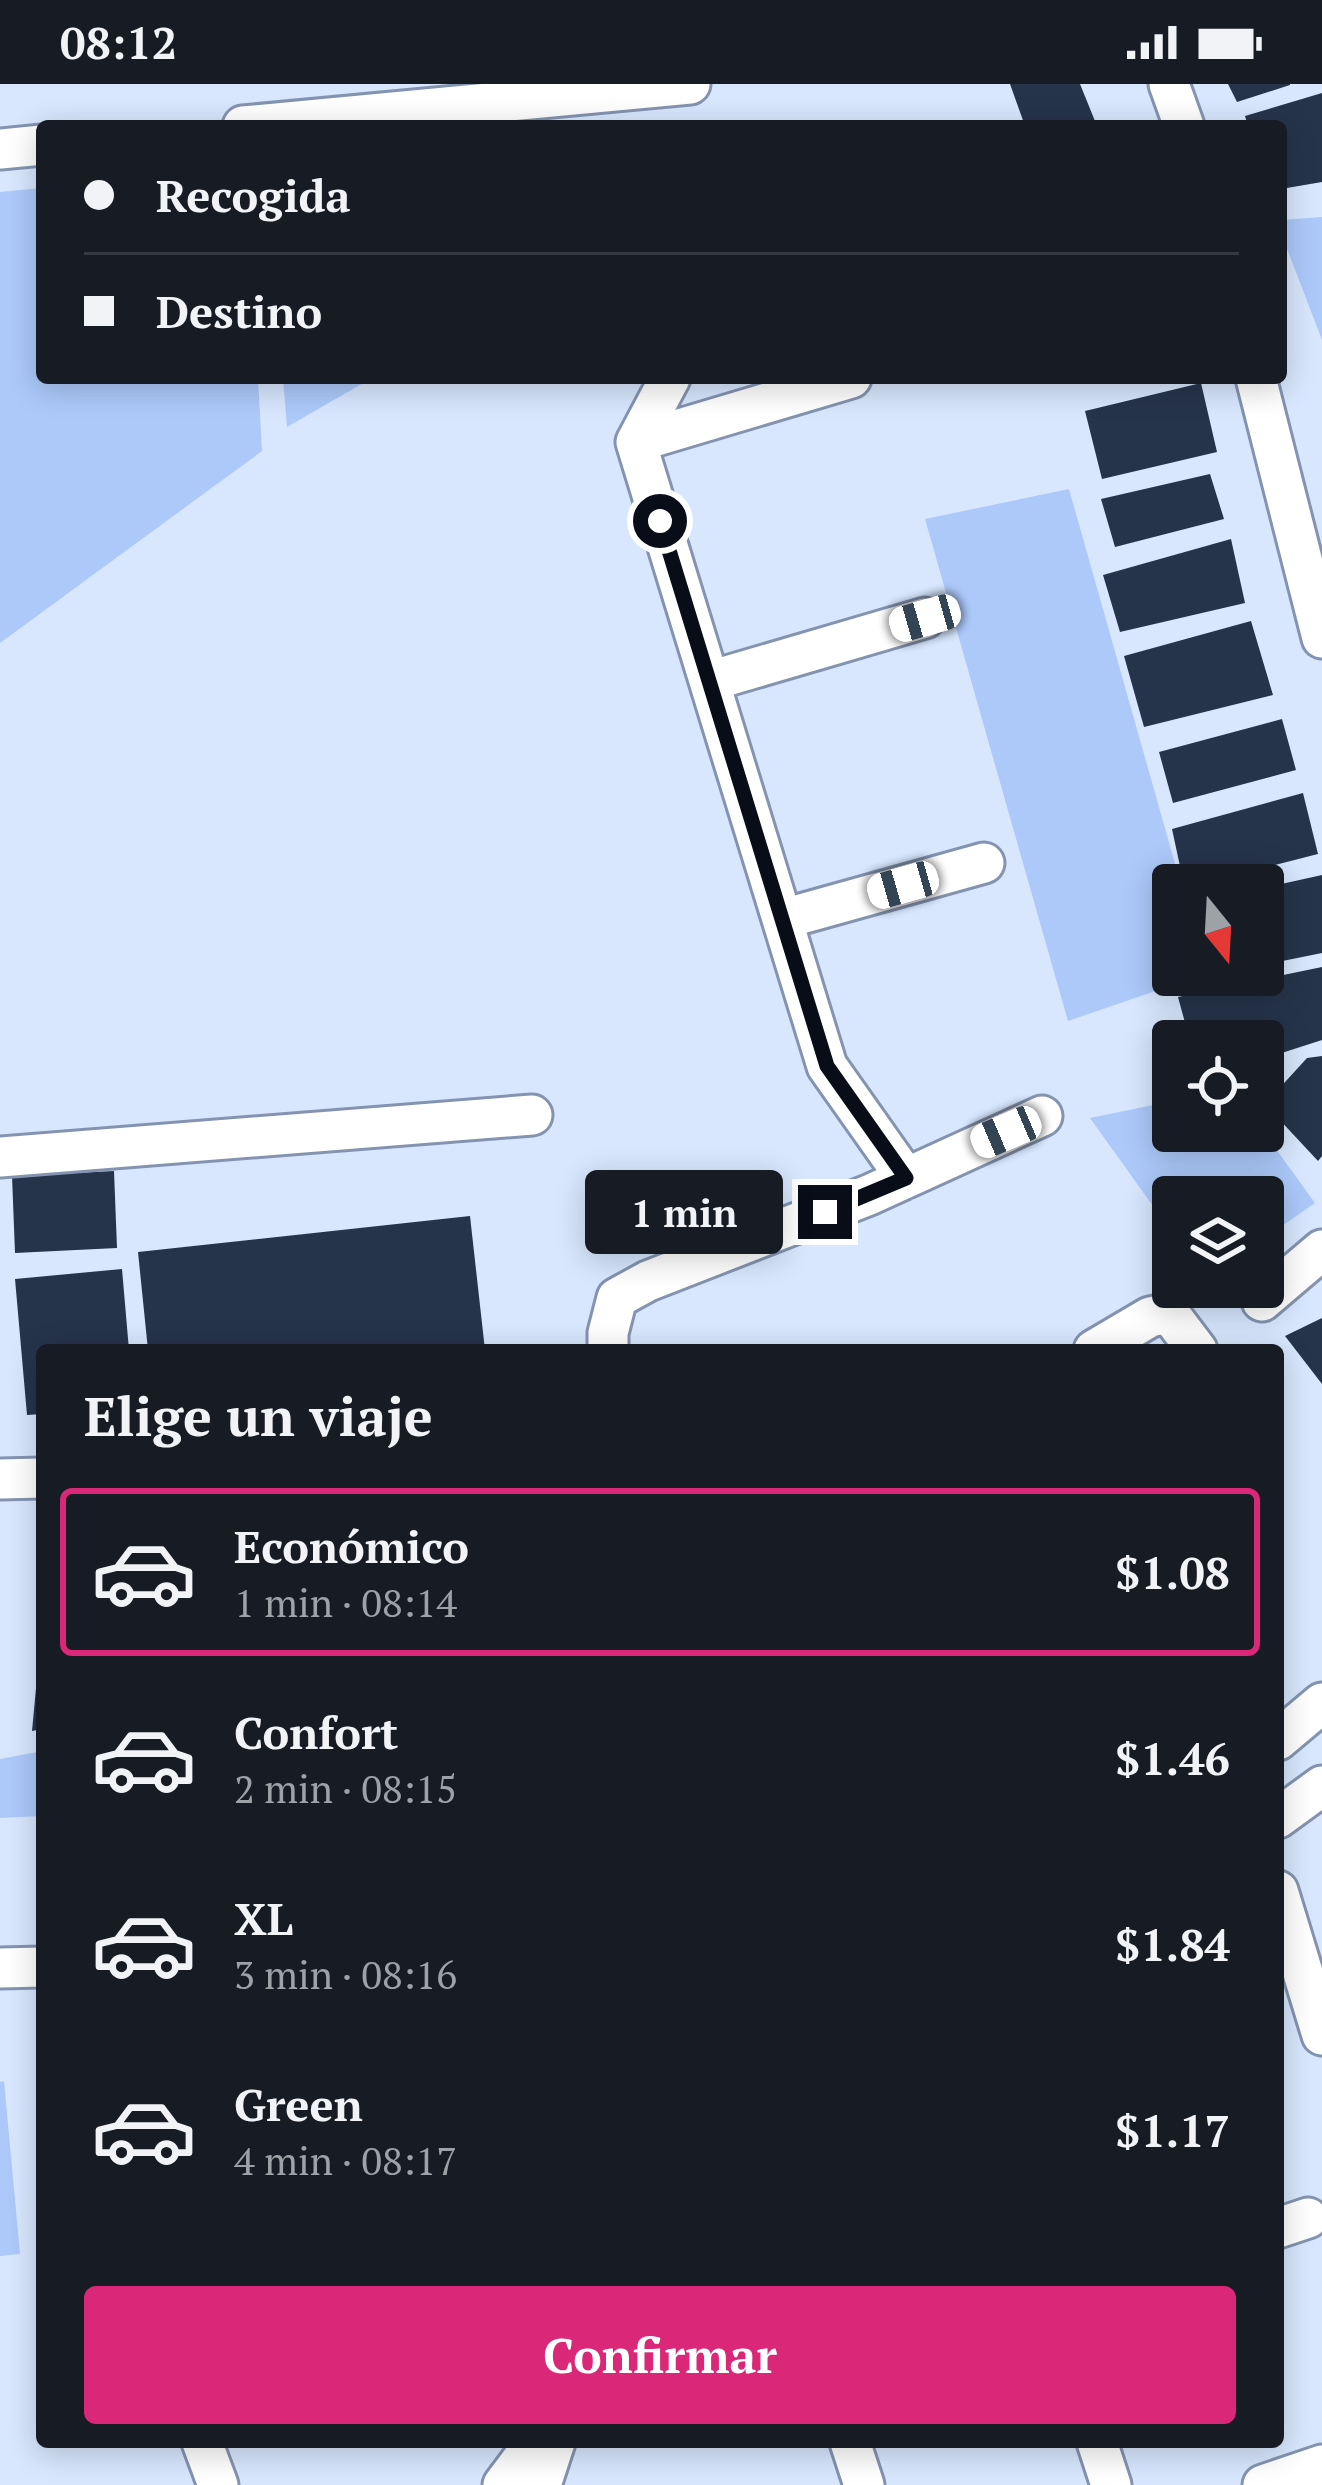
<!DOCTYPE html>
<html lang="es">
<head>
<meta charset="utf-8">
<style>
	:root { --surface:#171b24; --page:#20242c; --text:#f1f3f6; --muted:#9ea1a6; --line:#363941; --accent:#db2777 }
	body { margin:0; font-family:"PT Serif",serif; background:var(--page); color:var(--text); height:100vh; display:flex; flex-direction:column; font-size:45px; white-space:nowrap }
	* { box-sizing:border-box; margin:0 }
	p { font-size:39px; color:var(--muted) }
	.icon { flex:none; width:66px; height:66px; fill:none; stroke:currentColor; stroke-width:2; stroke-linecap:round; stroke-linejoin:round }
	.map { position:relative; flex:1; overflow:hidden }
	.drawer { position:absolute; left:36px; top:1260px; width:1248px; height:1104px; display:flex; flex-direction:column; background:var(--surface); border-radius:12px; box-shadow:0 6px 30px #0003 }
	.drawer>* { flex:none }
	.banner { position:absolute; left:36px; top:36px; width:1251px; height:264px; border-radius:12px; box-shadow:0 6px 30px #0003; display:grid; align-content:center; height:264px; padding:0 48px; background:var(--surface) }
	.needle { width:78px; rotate:162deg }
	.fabs { position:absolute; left:1152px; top:780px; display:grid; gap:24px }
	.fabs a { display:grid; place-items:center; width:132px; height:132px; border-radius:12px; background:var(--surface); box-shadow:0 6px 30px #0003; font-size:60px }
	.end { position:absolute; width:54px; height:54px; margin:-27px; border:15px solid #080d17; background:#fff; box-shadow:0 0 0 6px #fff }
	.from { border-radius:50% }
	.bubble { position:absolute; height:84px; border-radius:12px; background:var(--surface); box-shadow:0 6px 30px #0003; font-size:39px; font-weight:700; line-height:84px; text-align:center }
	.car { position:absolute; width:36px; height:72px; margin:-36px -18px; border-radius:15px; box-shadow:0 0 9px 3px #0007; background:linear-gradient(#fff 24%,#345 0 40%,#fff 0 76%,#345 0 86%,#fff 0) }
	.banner b { display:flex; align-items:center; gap:42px; height:114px; font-size:45px }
	.banner b+b { border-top:3px solid var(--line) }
	.banner i { width:30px; height:30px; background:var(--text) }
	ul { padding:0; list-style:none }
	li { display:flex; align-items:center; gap:36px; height:168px; margin:0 24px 18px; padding:0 24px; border:6px solid transparent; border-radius:12px }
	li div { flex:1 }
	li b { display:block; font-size:45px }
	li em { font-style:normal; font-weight:700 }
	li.on { border-color:var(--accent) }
	li>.icon { width:108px; height:108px; stroke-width:1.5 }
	h2 { padding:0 48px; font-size:54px; line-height:144px }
	.button { display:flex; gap:24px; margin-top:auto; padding:24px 48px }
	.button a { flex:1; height:138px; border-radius:12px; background:var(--accent); color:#fff; font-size:48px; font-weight:700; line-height:138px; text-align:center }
	.status { display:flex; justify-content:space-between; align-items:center; height:84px; padding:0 60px; background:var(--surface); direction:ltr }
	.status svg { height:33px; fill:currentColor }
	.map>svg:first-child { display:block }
</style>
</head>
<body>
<div class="status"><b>08:12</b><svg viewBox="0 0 49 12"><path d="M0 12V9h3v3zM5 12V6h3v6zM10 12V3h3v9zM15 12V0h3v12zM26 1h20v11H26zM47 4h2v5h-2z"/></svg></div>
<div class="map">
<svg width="1322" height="2401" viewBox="0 0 1322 2401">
	<rect width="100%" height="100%" fill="#d8e7fe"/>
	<path fill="#acc9fa" d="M 42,104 L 42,294 L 258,294 L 262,367 L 0,559 L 0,108 Z
		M 1322,133 L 1322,256 L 1281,149 L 1281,136 Z
		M 283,294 L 372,294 L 287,343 Z
		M 1069,405 L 1181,801 L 1173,801 L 1173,891 L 1202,891 L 1068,937 L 925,435 Z
		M 1173,1017 L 1173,1047 L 1263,1047 L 1315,1119 L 1263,1155 L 1263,1113 L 1173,1113 L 1173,1150 L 1090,1034 Z
		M 42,1667 L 42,1732 L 0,1734 L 0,1675 Z
		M 4,1997 L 20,2170 L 0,2172 L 0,1998 Z"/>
	<path fill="#26344b" d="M 1010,0 L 1080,0 L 1097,42 L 1025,42 Z
		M 1228,0 L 1290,0 L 1290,1 L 1237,18 Z
		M 1322,9 L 1322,98 L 1281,105 L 1281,42 L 1248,42 L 1245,32 Z
		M 1201,299 L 1217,368 L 1102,395 L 1085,327 Z
		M 1210,390 L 1224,435 L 1115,463 L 1101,415 Z
		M 1231,455 L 1245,519 L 1120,548 L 1103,491 Z
		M 1251,537 L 1273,611 L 1144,643 L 1124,572 Z
		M 1282,635 L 1296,686 L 1173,719 L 1159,668 Z
		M 1303,709 L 1318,770 L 1197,801 L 1184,801 L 1172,745 Z
		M 1322,791 L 1322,869 L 1263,881 L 1263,804 Z
		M 1322,883 L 1322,956 L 1263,975 L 1263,957 L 1190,957 L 1178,913 Z
		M 1322,972 L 1322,1072 L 1318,1077 L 1265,1020 L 1307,974 Z
		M 114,1087 L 117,1164 L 15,1169 L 12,1092 Z
		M 470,1132 L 485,1266 L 148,1266 L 138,1168 Z
		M 122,1185 L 129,1266 L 42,1266 L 42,1330 L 27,1331 L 15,1195 Z
		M 1322,1234 L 1322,1300 L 1285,1252 Z
		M 39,1572 L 42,1572 L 42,1645 L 32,1647 Z"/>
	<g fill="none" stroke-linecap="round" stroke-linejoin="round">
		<defs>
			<path id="street" d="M 1169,0 L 1184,42
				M 243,42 L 690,0
				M 0,65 L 42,61
				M 851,294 L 636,358 L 827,982 L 906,1094
				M 1256,294 L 1322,554
				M 636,358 L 670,294
				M 710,597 L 925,534
				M 783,835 L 984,779
				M 0,1073 L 532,1031
				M 1262,1217 L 1322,1166
				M 608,1266 L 608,1249 L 617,1214 L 648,1197 L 869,1111 L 1042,1032
				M 1094,1266 L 1150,1233 L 1169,1229 L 1197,1266
				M 0,1395 L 42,1394
				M 1278,1656 L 1322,1619
				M 1278,1734 L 1322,1702
				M 1278,1807 L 1322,1951
				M 0,1884 L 42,1883
				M 1278,2144 L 1308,2134
				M 202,2358 L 218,2401
				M 850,2358 L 864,2401
				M 1097,2358 L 1111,2401
				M 503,2401 L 535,2358
				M 541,2401 L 555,2358
				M 1263,2401 L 1322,2381"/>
		</defs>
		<use href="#street" stroke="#8494b0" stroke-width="45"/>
		<use href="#street" stroke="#fff" stroke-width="39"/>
	</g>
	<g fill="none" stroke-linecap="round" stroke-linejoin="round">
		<path stroke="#080d17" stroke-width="15" d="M 660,437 L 827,982 L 906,1094 L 825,1128"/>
	</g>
</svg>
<div class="fabs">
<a><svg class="needle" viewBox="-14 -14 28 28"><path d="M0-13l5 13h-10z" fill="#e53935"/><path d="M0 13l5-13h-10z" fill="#9ea1a6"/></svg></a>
<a><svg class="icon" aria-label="locate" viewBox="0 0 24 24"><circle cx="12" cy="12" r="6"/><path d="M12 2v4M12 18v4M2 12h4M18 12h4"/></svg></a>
<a><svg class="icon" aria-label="layers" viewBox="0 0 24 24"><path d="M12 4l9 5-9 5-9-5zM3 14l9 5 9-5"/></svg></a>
</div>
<i class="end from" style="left:660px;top:437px"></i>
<i class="end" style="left:825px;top:1128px"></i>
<div class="bubble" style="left:585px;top:1086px;width:198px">1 min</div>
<i class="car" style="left:925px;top:534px;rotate:254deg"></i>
<i class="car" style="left:903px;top:801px;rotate:254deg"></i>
<i class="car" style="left:1006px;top:1048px;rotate:247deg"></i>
<div class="banner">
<b><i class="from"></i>Recogida</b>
<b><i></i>Destino</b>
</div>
<section class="drawer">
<h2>Elige un viaje</h2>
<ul>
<li class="on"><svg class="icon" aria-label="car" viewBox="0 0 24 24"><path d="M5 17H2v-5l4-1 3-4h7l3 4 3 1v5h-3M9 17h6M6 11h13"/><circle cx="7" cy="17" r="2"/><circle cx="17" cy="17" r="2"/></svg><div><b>Económico</b><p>1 min · 08:14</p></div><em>$1.08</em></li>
<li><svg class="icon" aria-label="car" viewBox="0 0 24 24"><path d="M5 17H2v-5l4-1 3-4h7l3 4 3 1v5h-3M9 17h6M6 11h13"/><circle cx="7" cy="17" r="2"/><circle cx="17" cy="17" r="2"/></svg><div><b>Confort</b><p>2 min · 08:15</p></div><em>$1.46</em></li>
<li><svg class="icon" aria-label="car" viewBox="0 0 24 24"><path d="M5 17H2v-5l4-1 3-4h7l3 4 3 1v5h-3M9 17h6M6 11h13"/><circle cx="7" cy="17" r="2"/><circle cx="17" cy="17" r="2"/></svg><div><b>XL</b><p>3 min · 08:16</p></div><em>$1.84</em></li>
<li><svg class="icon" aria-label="car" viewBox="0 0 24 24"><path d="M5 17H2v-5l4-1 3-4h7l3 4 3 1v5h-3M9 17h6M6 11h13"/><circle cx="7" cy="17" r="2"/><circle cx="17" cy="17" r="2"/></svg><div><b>Green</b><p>4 min · 08:17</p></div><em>$1.17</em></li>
</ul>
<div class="button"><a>Confirmar</a></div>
</section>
</div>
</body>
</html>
